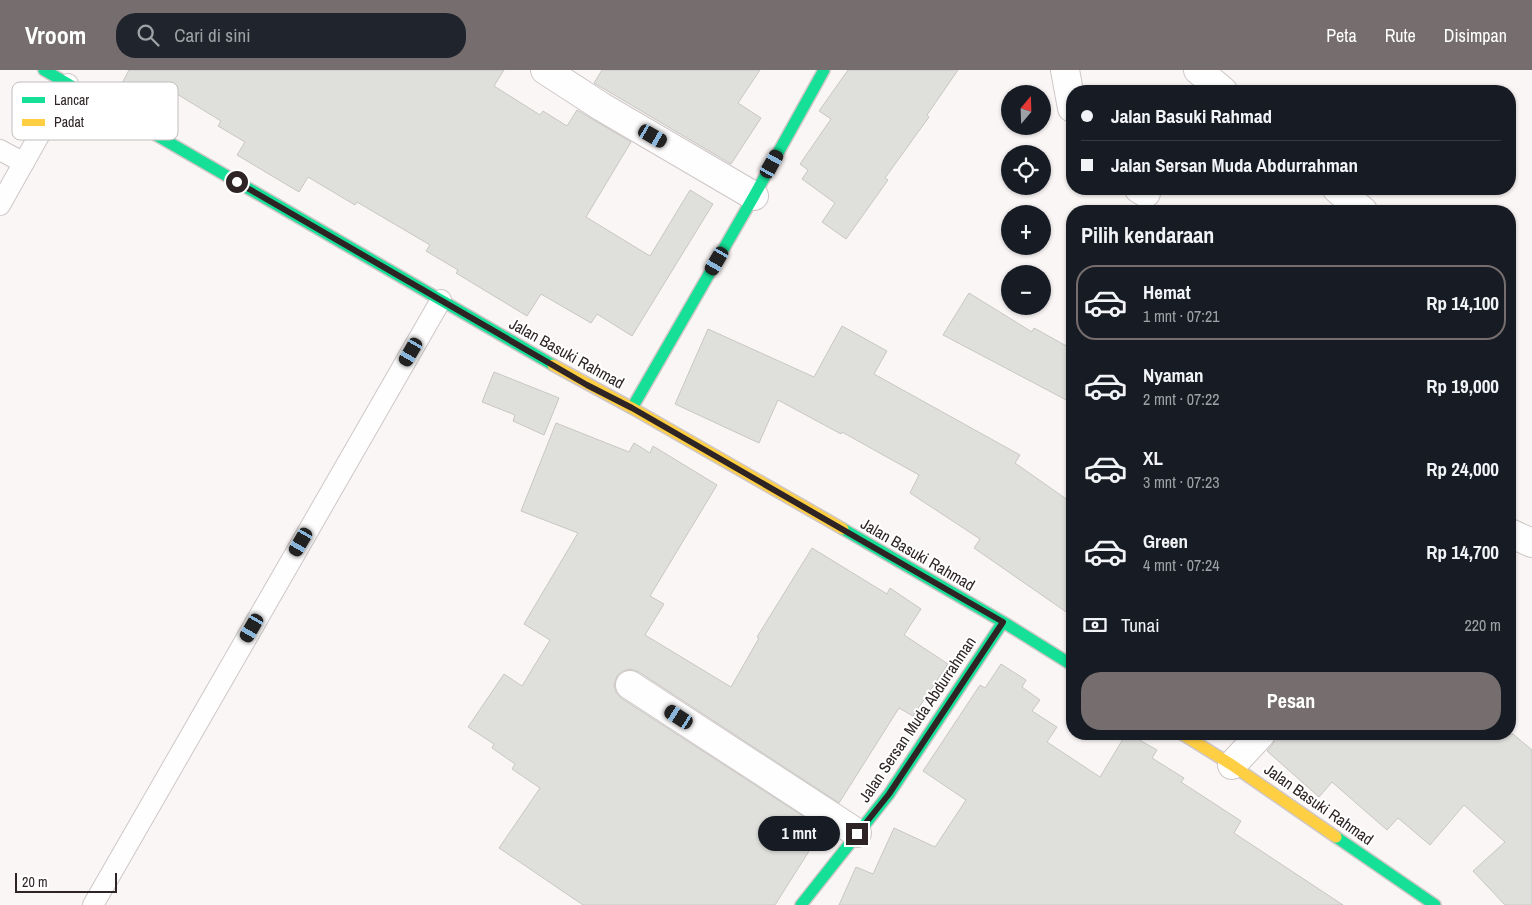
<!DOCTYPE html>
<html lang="id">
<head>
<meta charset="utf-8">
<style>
	:root { --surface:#171b24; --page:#20242c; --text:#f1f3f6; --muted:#9ea1a6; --line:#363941; --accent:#766e6e }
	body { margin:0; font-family:"Archivo Narrow",sans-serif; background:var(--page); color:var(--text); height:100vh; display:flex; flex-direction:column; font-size:19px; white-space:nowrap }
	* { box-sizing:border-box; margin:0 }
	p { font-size:16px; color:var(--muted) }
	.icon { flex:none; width:28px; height:28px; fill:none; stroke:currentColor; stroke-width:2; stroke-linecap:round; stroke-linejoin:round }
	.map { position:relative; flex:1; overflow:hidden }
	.drawer { position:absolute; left:1066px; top:135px; width:450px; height:535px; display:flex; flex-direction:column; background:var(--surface); border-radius:20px; box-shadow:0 1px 4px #0004 }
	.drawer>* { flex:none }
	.guide { position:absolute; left:1066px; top:15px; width:450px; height:110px; border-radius:20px; box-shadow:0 1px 4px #0004; display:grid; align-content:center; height:110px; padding:0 15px; background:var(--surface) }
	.needle { width:32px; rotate:19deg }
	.controls { position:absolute; left:1001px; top:15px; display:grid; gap:10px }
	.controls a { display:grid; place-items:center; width:50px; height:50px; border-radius:50%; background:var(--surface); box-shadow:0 1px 4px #0004; font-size:25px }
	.scale { position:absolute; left:15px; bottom:12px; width:102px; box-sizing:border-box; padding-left:5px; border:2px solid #2e2425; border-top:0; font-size:14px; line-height:18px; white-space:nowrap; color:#2e2425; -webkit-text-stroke:4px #fff; paint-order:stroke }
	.end { position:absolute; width:22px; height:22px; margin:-11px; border:6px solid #2e2425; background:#fff; box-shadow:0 0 0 2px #fff }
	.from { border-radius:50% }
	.bubble { position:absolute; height:35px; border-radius:18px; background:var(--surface); box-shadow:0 1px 4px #0004; font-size:16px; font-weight:700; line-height:35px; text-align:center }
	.car { position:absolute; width:15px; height:30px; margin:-15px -8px; border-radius:6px; box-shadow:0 0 4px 1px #0007; background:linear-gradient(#222 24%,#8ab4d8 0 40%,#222 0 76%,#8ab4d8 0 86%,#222 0) }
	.guide b { display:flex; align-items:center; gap:18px; height:48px; font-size:19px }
	.guide b+b { border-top:1px solid var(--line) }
	.guide i { width:12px; height:12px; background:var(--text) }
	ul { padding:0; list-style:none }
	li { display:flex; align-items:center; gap:15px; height:75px; margin:0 10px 8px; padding:0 5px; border:2px solid transparent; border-radius:20px }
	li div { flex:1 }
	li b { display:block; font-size:19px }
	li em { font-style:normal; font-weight:700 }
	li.on { border-color:var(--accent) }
	li>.icon { width:45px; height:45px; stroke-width:1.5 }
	h2 { padding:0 15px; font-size:22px; line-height:60px }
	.pay { display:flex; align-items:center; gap:12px; height:55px; padding:0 15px; font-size:19px }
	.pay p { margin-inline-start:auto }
	.action { display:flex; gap:10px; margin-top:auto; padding:10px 15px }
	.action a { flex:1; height:58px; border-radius:20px; background:var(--accent); color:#fff; font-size:20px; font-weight:700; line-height:58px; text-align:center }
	header { display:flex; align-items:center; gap:30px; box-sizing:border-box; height:70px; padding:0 25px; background:var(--accent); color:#fff }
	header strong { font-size:24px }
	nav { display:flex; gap:28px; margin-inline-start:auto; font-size:18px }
	.search { width:350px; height:45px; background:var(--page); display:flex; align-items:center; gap:12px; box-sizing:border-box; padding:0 18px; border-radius:20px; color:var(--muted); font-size:19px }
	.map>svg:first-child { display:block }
</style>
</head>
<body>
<header>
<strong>Vroom</strong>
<div class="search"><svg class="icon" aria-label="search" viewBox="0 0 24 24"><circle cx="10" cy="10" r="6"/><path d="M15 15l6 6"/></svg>Cari di sini</div>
<nav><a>Peta</a><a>Rute</a><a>Disimpan</a></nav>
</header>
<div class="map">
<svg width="1532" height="835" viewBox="0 0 1532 835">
	<rect width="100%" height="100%" fill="#fbf6f6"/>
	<path fill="#dfdfdb" stroke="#c7c7c3" d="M 129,0 L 504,0 L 494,16 L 540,45 L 543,41 L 567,56 L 577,40 L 631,72 L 586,147 L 650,186 L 690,120 L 713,134 L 632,266 L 597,244 L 591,253 L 541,224 L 527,246 L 456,203 L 458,200 L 426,181 L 430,175 L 357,132 L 355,135 L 308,107 L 299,122 L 237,85 L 245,72 L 218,56 L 221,51 L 159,13 L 147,35 L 119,19 Z
		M 602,0 L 760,0 L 738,33 L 761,48 L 731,94 L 594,13 Z
		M 848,0 L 958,0 L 927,45 L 929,47 L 885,108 L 888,110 L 846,169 L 822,152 L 835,133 L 802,109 L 808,100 L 800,94 L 831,49 L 819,41 Z
		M 969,223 L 1032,262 L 1034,258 L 1072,279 L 1072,333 L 943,265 Z
		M 842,256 L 887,281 L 874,304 L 1020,385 L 1015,393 L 1072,433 L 1072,546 L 974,478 L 980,469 L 910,423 L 919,405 L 842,362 L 841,364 L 778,330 L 759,373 L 675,334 L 708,259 L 814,307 Z
		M 494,302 L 559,328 L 544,365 L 513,351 L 515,345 L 482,332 Z
		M 556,353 L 629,382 L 634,373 L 650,383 L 653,376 L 717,415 L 650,526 L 664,534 L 645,565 L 731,617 L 759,568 L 757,567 L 812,478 L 887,524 L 890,518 L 921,539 L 904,565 L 948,594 L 913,646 L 899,638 L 839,733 L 639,602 L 630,599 L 623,601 L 617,606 L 614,615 L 616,622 L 621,628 L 823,759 L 775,835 L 583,835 L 499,778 L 540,718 L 512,699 L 515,694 L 492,678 L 494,674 L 468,657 L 504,604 L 522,616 L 550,570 L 524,554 L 578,463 L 521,441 Z
		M 1001,594 L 1026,610 L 1022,617 L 1040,630 L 1032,641 L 1057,657 L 1047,672 L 1100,707 L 1126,664 L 1129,664 L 1157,680 L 1152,688 L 1184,708 L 1181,712 L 1241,751 L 1234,763 L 1343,835 L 839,835 L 856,797 L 873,804 L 894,758 L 935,777 L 966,730 L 923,701 L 980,615 L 985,618 Z
		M 1276,664 L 1513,664 L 1532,680 L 1532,835 L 1505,835 L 1473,801 L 1505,772 L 1464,735 L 1430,775 L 1398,748 L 1387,760 L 1332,712 L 1319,727 L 1267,681 L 1273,674 Z"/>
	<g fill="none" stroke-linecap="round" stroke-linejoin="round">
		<defs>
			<path id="lane" d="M 0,80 L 24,93
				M 0,135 L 68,14
				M 93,835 L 441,230"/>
			<path id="street" d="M 545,0 L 602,37 L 754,126
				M 1065,0 L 1072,38
				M 1198,0 L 1223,21
				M 1139,119 L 1146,123
				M 1337,119 L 1363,141
				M 1510,463 L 1532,473
				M 630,615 L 857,763
				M 1232,695 L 1261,664"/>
			<path id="fast" d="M 44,0 L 553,295
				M 632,338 L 754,126 L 824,0
				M 843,459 L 1003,552 L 1072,595
				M 1336,767 L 1435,835
				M 801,835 L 889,724 L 1003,552"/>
			<path id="slow" d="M 553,295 L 632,338 L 843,459
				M 1182,664 L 1232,695 L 1336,767"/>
		</defs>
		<use href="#lane" stroke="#cec6c7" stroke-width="22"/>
		<use href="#street" stroke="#cec6c7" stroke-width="30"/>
		<use href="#fast" stroke="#cec6c7" stroke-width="14"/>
		<use href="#slow" stroke="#cec6c7" stroke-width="14"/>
		<use href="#lane" stroke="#fefefe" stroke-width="20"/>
		<use href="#street" stroke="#fefefe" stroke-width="28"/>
		<use href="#fast" stroke="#16e098" stroke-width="11"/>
		<use href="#slow" stroke="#ffcf43" stroke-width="11"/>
	</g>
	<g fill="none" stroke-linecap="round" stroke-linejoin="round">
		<path stroke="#2e2425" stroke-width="6" d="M 237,112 L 587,315 L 632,338 L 1003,552 L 889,724 L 857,764"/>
	</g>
	<g text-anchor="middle" stroke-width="4" stroke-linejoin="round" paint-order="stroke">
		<g font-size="16" fill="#2e2425" stroke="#fff">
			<text transform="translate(567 283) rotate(29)" y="6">Jalan Basuki Rahmad</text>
			<text transform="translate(918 484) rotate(30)" y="6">Jalan Basuki Rahmad</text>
			<text transform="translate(917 649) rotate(-56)" y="6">Jalan Sersan Muda Abdurrahman</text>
			<text transform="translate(1319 734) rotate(35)" y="6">Jalan Basuki Rahmad</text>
		</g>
	</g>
	<rect x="12" y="12" width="166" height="58" rx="8" fill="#fff" stroke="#c0bdbe" stroke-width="1"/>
	<rect x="22" y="27" width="23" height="6" fill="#16e098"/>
	<rect x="22" y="49" width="23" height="7" fill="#ffcf43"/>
	<g font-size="14" fill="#2e2425">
		<text x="54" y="35">Lancar</text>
		<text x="54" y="57">Padat</text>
	</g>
</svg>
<div class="controls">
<a><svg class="needle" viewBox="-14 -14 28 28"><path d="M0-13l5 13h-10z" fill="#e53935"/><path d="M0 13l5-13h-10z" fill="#9ea1a6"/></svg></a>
<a><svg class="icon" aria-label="locate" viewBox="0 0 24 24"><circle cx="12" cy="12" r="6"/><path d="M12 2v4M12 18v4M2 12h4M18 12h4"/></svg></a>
<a>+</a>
<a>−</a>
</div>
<div class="scale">20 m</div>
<i class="end from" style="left:237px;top:112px"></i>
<i class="end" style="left:857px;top:764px"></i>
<div class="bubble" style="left:758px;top:746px;width:82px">1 mnt</div>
<i class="car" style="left:653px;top:66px;rotate:120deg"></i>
<i class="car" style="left:772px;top:94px;rotate:29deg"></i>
<i class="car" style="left:717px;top:191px;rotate:210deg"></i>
<i class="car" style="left:411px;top:282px;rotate:210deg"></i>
<i class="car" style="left:301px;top:472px;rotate:210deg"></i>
<i class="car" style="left:252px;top:558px;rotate:210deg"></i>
<i class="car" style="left:679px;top:647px;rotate:303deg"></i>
<div class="guide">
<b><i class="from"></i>Jalan Basuki Rahmad</b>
<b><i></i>Jalan Sersan Muda Abdurrahman</b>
</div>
<section class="drawer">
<h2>Pilih kendaraan</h2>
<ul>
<li class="on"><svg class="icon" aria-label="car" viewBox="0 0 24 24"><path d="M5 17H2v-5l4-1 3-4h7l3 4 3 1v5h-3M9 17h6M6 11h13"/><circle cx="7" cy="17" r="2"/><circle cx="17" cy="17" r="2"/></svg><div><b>Hemat</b><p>1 mnt · 07:21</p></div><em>Rp 14,100</em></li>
<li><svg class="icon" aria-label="car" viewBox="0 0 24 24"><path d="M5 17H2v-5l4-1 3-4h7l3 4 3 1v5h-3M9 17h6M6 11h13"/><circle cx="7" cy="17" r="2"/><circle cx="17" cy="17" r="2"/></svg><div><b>Nyaman</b><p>2 mnt · 07:22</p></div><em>Rp 19,000</em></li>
<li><svg class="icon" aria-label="car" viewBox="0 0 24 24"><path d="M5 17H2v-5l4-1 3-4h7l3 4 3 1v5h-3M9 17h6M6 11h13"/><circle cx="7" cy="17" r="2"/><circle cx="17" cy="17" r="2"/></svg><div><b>XL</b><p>3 mnt · 07:23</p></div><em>Rp 24,000</em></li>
<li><svg class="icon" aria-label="car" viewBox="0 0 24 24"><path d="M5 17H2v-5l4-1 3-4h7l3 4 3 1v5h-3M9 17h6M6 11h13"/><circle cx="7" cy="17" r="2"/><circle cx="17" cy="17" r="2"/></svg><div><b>Green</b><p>4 mnt · 07:24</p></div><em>Rp 14,700</em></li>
</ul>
<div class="pay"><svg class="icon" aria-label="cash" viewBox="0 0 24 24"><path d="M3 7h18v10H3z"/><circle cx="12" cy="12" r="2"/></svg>Tunai<p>220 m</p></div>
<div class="action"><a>Pesan</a></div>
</section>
</div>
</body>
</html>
